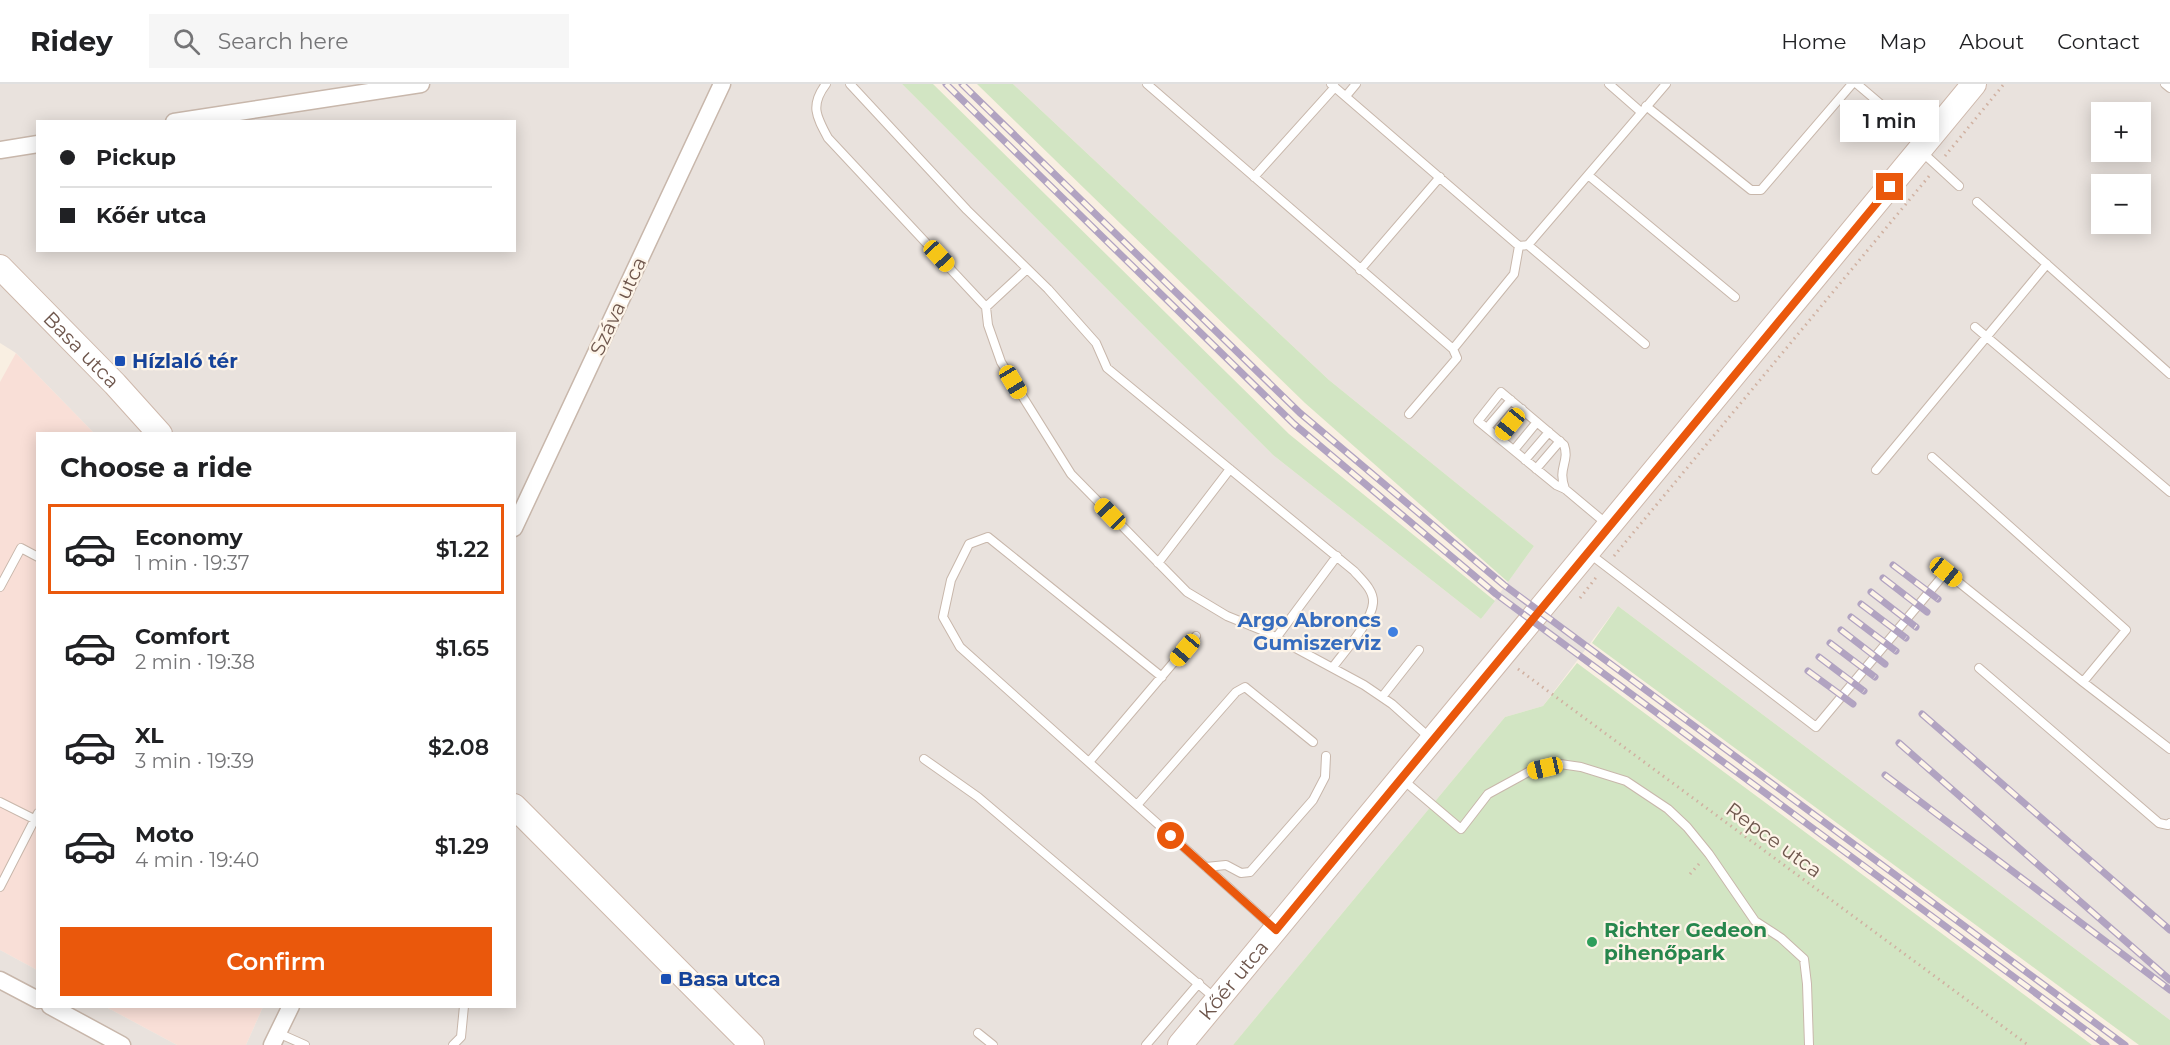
<!DOCTYPE html>
<html lang="en">
<head>
<meta charset="utf-8">
<style>
	:root { --surface:#fff; --page:#f6f6f6; --text:#202124; --muted:#757577; --line:#e0e0e0; --accent:#ea580c }
	body { margin:0; font-family:Montserrat,sans-serif; background:var(--page); color:var(--text); height:100vh; display:flex; flex-direction:column; font-size:22px; white-space:nowrap }
	* { box-sizing:border-box; margin:0 }
	p { font-size:20px; color:var(--muted) }
	.icon { flex:none; width:33px; height:33px; fill:none; stroke:currentColor; stroke-width:2; stroke-linecap:round; stroke-linejoin:round }
	.map { position:relative; flex:1; overflow:hidden }
	.sheet { position:absolute; left:36px; top:348px; width:480px; height:576px; display:flex; flex-direction:column; background:var(--surface); border-radius:0px; box-shadow:0 3px 15px #0003 }
	.sheet>* { flex:none }
	.hud { position:absolute; left:36px; top:36px; width:480px; height:132px; border-radius:0px; box-shadow:0 3px 15px #0003; display:grid; align-content:center; height:132px; padding:0 24px; background:var(--surface) }
	.buttons { position:absolute; left:2091px; top:18px; display:grid; gap:12px }
	.buttons a { display:grid; place-items:center; width:60px; height:60px; border-radius:0px; background:var(--surface); box-shadow:0 3px 15px #0003; font-size:30px }
	.end { position:absolute; width:27px; height:27px; margin:-14px; border:8px solid #ea580c; background:#fff; box-shadow:0 0 0 3px #fff }
	.from { border-radius:50% }
	.bubble { position:absolute; height:42px; border-radius:0px; background:var(--surface); box-shadow:0 3px 15px #0003; font-size:20px; font-weight:600; line-height:42px; text-align:center }
	.car { position:absolute; width:18px; height:36px; margin:-18px -9px; border-radius:8px; box-shadow:0 0 4px 2px #0007; background:linear-gradient(#f5c518 24%,#345 0 40%,#f5c518 0 76%,#345 0 86%,#f5c518 0) }
	.hud b { display:flex; align-items:center; gap:21px; height:57px; font-size:22px }
	.hud b+b { border-top:2px solid var(--line) }
	.hud i { width:15px; height:15px; background:var(--text) }
	ul { padding:0; list-style:none }
	li { display:flex; align-items:center; gap:18px; height:90px; margin:0 12px 9px; padding:0 12px; border:3px solid transparent; border-radius:0px }
	li div { flex:1 }
	li b { display:block; font-size:22px }
	li em { font-style:normal; font-weight:600 }
	li.current { border-color:var(--accent) }
	li>.icon { width:54px; height:54px; stroke-width:1.5 }
	h2 { padding:0 24px; font-size:27px; line-height:72px }
	.button { display:flex; gap:12px; margin-top:auto; padding:12px 24px }
	.button a { flex:1; height:69px; border-radius:0px; background:var(--accent); color:#fff; font-size:24px; font-weight:600; line-height:69px; text-align:center }
	header { display:flex; align-items:center; gap:36px; box-sizing:border-box; height:84px; padding:0 30px; background:var(--surface); border-bottom:2px solid var(--line) }
	header strong { font-size:28px }
	nav { display:flex; gap:33px; margin-inline-start:auto; font-size:21px }
	.search { width:420px; height:54px; background:var(--page); display:flex; align-items:center; gap:15px; box-sizing:border-box; padding:0 21px; border-radius:0px; color:var(--muted); font-size:22px }
	.map>svg:first-child { display:block }
</style>
</head>
<body>
<header>
<strong>Ridey</strong>
<div class="search"><svg class="icon" aria-label="search" viewBox="0 0 24 24"><circle cx="10" cy="10" r="6"/><path d="M15 15l6 6"/></svg>Search here</div>
<nav><a>Home</a><a>Map</a><a>About</a><a>Contact</a></nav>
</header>
<div class="map">
<svg width="2170" height="961" viewBox="0 0 2170 961">
	<rect width="100%" height="100%" fill="#f9efe2"/>
	<path fill="#f9dfd7" d="M 16,269 L 94,349 L 38,350 L 37,886 L 0,866 L 0,298 Z
		M 106,923 L 263,923 L 246,961 L 177,961 Z"/>
	<path fill="#e9e2dd" fill-rule="evenodd" d="M 0,0 L 902,0 L 1273,371 L 1481,535 L 1534,462 L 1329,296 L 1013,0 L 2170,0 L 2170,936 L 1618,522 L 1543,622 L 1505,633 L 1233,961 L 246,961 L 263,923 L 514,922 L 514,350 L 94,349 L 16,269 L 0,259 ZM 2102,28 L 2140,28 L 2140,68 L 2102,68 ZM 38,38 L 514,38 L 514,166 L 38,166 ZM 2102,100 L 2140,100 L 2140,140 L 2102,140 Z
		M 0,866 L 37,886 L 38,922 L 106,923 L 177,961 L 0,961 Z"/>
	<path fill="#d2e5c3" d="M 902,0 L 933,0 L 1289,350 L 1495,517 L 1481,535 L 1273,371 Z
		M 977,0 L 1013,0 L 1329,296 L 1534,462 L 1508,498 L 1305,319 Z
		M 1618,522 L 2170,936 L 2170,961 L 2139,961 L 1592,559 Z
		M 1577,579 L 2092,961 L 1233,961 L 1505,633 L 1543,622 Z"/>
	<g fill="none" stroke-linecap="round" stroke-linejoin="round">
		<defs>
			<path id="lane" d="M 826,0 C 810,21 816,32 828,54 L 986,223 L 988,241 L 1001,278 L 1071,390 L 1187,508 L 1227,532 L 1264,547 L 1364,601 L 1392,620 L 1431,655
				M 850,0 L 967,126 L 1048,205 L 1096,259 L 1107,284 L 1354,487 C 1362,496 1374,506 1373,519 C 1372,537 1344,568 1333,583
				M 1147,0 L 1453,265 L 1457,274 L 1409,330
				M 1331,0 L 1519,162 L 1528,161 L 1666,0
				M 1609,0 L 1641,28
				M 1857,0 L 1924,57
				M 2165,0 L 2170,4
				M 1346,12 L 1356,0
				M 1646,22 L 1751,106 L 1761,106 L 1852,0
				M 1922,68 L 1959,102
				M 1588,91 L 1735,213
				M 1254,93 L 1335,3
				M 1977,118 L 2170,290
				M 1528,161 L 1645,260
				M 1360,186 L 1440,93
				M 986,223 L 1027,185
				M 1975,243 L 2170,408
				M 1453,265 L 1514,190 L 1519,162
				M 1487,344 L 1511,316
				M 1499,354 L 1522,325
				M 1514,366 L 1537,338
				M 1932,373 L 2126,546 L 2083,598
				M 1525,376 L 1549,348
				M 1536,385 L 1560,357
				M 1876,386 L 2047,180
				M 1565,405 C 1557,384 1570,378 1564,361 L 1501,308 L 1478,337 L 1556,401 L 1565,405 L 1608,441
				M 1590,470 L 1816,643 L 1946,488 L 2083,598 L 2170,665
				M 1158,479 L 1230,385
				M 0,503 L 21,464 L 38,473
				M 1276,554 L 1337,472
				M 1979,584 L 2159,739 L 2168,741 L 2170,739
				M 1162,593 L 988,453 L 969,460 L 951,496 L 943,533 L 960,563 L 1273,843
				M 1382,613 L 1419,566
				M 924,675 L 978,713 L 1216,915
				M 1089,678 L 1196,552
				M 1402,695 L 1461,745 L 1488,710 L 1530,687 L 1560,680 L 1581,683 L 1626,697 L 1668,725 L 1687,743 L 1709,770 L 1755,837 L 1781,854 L 1804,875 L 1807,900 L 1809,961
				M 0,718 L 34,735
				M 1137,721 L 1236,608 L 1245,603 L 1313,658
				M 1206,783 L 1226,781 L 1241,789 L 1250,788 L 1313,716 L 1325,693 L 1326,672
				M 0,803 L 38,729
				M 278,949 L 305,961
				M 978,949 L 993,961
				M 453,961 L 461,953 L 464,922
				M 1146,961 L 1199,899"/>
			<path id="street" d="M 174,38 L 421,0
				M 0,66 L 38,60
				M 514,444 L 722,0
				M 0,896 L 38,916
				M 50,922 L 122,961
				M 272,961 L 291,922"/>
			<g id="secondary">
				<path id="s1" d="M 0,183 L 115,300 L 160,350"/>
				<path d="M 514,722 L 752,961"/>
				<path id="s2" d="M 1180,961 L 1974,0"/>
			</g>
		</defs>
		<use href="#lane" stroke="#c8b7ab" stroke-width="10"/>
		<use href="#street" stroke="#c8b7ab" stroke-width="19"/>
		<use href="#secondary" stroke="#ceb8ab" stroke-width="26"/>
		<path stroke="#d0b1a1" stroke-width="3" stroke-dasharray="1.5 4.5" stroke-linecap="butt" d="M 1945,72 L 2004,0
			M 1614,472 L 1930,91
			M 1580,514 L 1598,491
			M 1518,585 L 2028,961
			M 1690,790 L 1699,780"/>
		<use href="#lane" stroke="#fff" stroke-width="8"/>
		<use href="#street" stroke="#fff" stroke-width="16"/>
		<use href="#secondary" stroke="#fff" stroke-width="24"/>
		<defs>
			<path id="rail" d="M 946,0 L 1294,340 L 1496,510 L 2106,961
				M 962,0 L 1300,329 L 1504,501 L 2125,961
				M 1893,481 L 1938,515
				M 1883,494 L 1927,528
				M 1871,508 L 1916,543
				M 1861,520 L 1906,554
				M 1851,533 L 1896,567
				M 1841,546 L 1885,580
				M 1830,559 L 1875,593
				M 1819,573 L 1864,607
				M 1808,587 L 1853,620
				M 1922,630 L 2170,846
				M 1899,659 L 2170,896
				M 1885,691 L 2170,906"/>
		</defs>
		<use href="#rail" stroke="#b1a3c1" stroke-width="7"/>
		<use href="#rail" stroke="#fdf4e8" stroke-width="4.5" stroke-dasharray="14" stroke-linecap="butt"/>
	</g>
	<g fill="none" stroke-linecap="round" stroke-linejoin="round">
		<path stroke="#ea580c" stroke-width="8" d="M 1171,752 L 1276,846 L 1890,103"/>
	</g>
	<g fill="#1a4fb4" stroke="#fdf4e8" stroke-width="2">
		<rect x="114" y="271" width="12" height="12" rx="3"/>
		<rect x="660" y="889" width="12" height="12" rx="3"/>
	</g>
	<circle fill="#3f7fe0" stroke="#fdf4e8" stroke-width="2" cx="1393" cy="548" r="6"/>
	<circle fill="#2e9e5b" stroke="#fdf4e8" stroke-width="2" cx="1592" cy="858" r="6"/>
	<g text-anchor="middle" stroke-width="4.5" stroke-linejoin="round" paint-order="stroke">
		<g font-size="20" fill="#6e564c" stroke="#fdf4e8">
			<text transform="translate(618 222) rotate(-65)" y="7">Száva utca</text>
			<text dy="7" stroke="none"><textPath href="#s1" startOffset="116">Basa utca</textPath></text>
			<text transform="translate(1774 756) rotate(36)" y="7">Repce utca</text>
			<text dy="7" stroke="none"><textPath href="#s2" startOffset="84">Kőér utca</textPath></text>
		</g>
		<g font-size="20" font-weight="bold" fill="#164399" stroke="#fdf4e8" text-anchor="start">
			<text x="132" y="284">Hízlaló tér</text>
			<text x="678" y="902">Basa utca</text>
		</g>
		<g font-size="20" font-weight="bold" fill="#366cbe" stroke="#fdf4e8" text-anchor="end">
			<text x="1381" y="543">Argo Abroncs<tspan x="1381" dy="23">Gumiszerviz</tspan></text>
		</g>
		<g font-size="20" font-weight="bold" fill="#27864d" stroke="#fdf4e8" text-anchor="start">
			<text x="1604" y="853">Richter Gedeon<tspan x="1604" dy="23">pihenőpark</tspan></text>
		</g>
	</g>
</svg>
<div class="buttons">
<a>+</a>
<a>−</a>
</div>
<i class="end from" style="left:1171px;top:752px"></i>
<i class="end" style="left:1890px;top:103px"></i>
<div class="bubble" style="left:1840px;top:16px;width:99px">1 min</div>
<i class="car" style="left:939px;top:172px;rotate:137deg"></i>
<i class="car" style="left:1013px;top:298px;rotate:149deg"></i>
<i class="car" style="left:1510px;top:340px;rotate:219deg"></i>
<i class="car" style="left:1110px;top:430px;rotate:316deg"></i>
<i class="car" style="left:1946px;top:488px;rotate:129deg"></i>
<i class="car" style="left:1185px;top:566px;rotate:220deg"></i>
<i class="car" style="left:1545px;top:684px;rotate:257deg"></i>
<div class="hud">
<b><i class="from"></i>Pickup</b>
<b><i></i>Kőér utca</b>
</div>
<section class="sheet">
<h2>Choose a ride</h2>
<ul>
<li class="current"><svg class="icon" aria-label="car" viewBox="0 0 24 24"><path d="M5 17H2v-5l4-1 3-4h7l3 4 3 1v5h-3M9 17h6M6 11h13"/><circle cx="7" cy="17" r="2"/><circle cx="17" cy="17" r="2"/></svg><div><b>Economy</b><p>1 min · 19:37</p></div><em>$1.22</em></li>
<li><svg class="icon" aria-label="car" viewBox="0 0 24 24"><path d="M5 17H2v-5l4-1 3-4h7l3 4 3 1v5h-3M9 17h6M6 11h13"/><circle cx="7" cy="17" r="2"/><circle cx="17" cy="17" r="2"/></svg><div><b>Comfort</b><p>2 min · 19:38</p></div><em>$1.65</em></li>
<li><svg class="icon" aria-label="car" viewBox="0 0 24 24"><path d="M5 17H2v-5l4-1 3-4h7l3 4 3 1v5h-3M9 17h6M6 11h13"/><circle cx="7" cy="17" r="2"/><circle cx="17" cy="17" r="2"/></svg><div><b>XL</b><p>3 min · 19:39</p></div><em>$2.08</em></li>
<li><svg class="icon" aria-label="car" viewBox="0 0 24 24"><path d="M5 17H2v-5l4-1 3-4h7l3 4 3 1v5h-3M9 17h6M6 11h13"/><circle cx="7" cy="17" r="2"/><circle cx="17" cy="17" r="2"/></svg><div><b>Moto</b><p>4 min · 19:40</p></div><em>$1.29</em></li>
</ul>
<div class="button"><a>Confirm</a></div>
</section>
</div>
</body>
</html>
